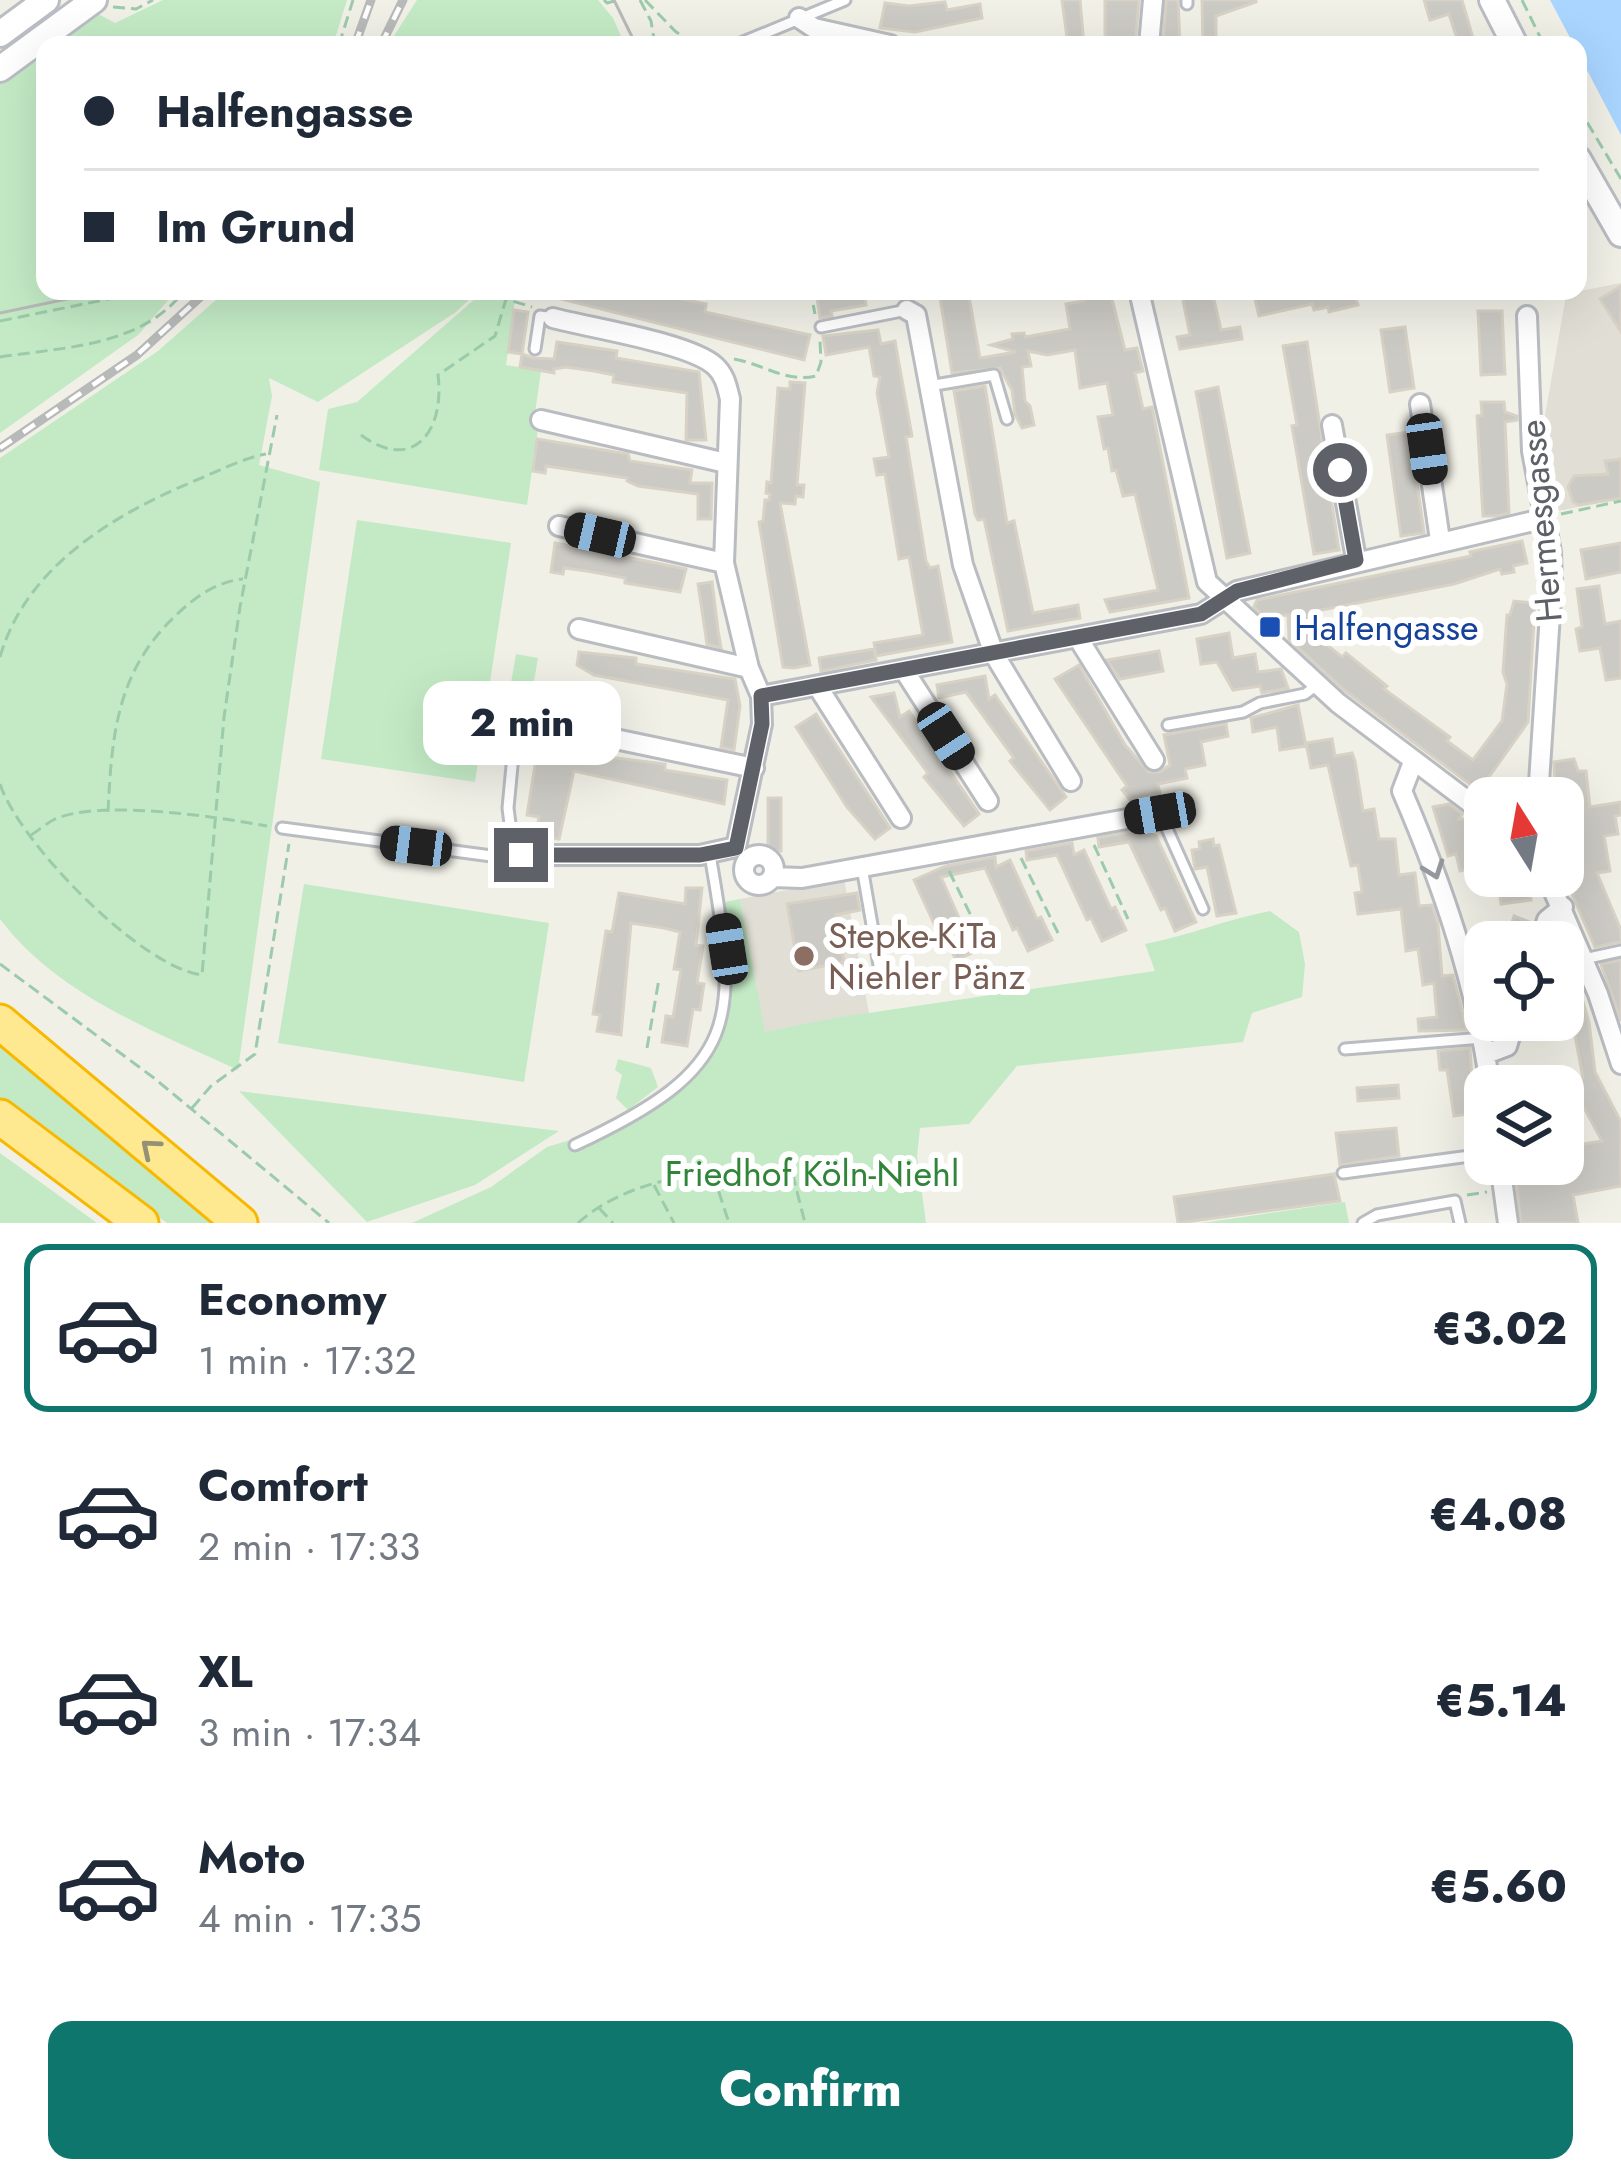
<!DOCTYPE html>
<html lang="en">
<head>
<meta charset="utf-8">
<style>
	:root { --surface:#fff; --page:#f2f2f3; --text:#1f2937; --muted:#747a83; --line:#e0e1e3; --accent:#0f766e }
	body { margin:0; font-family:Jost,sans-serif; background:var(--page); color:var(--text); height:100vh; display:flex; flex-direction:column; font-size:45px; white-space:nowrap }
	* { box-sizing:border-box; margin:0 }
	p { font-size:39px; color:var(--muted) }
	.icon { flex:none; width:66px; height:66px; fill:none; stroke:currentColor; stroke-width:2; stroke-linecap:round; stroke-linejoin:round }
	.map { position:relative; height:1223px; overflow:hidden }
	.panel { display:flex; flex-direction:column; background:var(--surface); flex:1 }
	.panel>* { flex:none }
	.banner { position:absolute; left:36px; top:36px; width:1551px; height:264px; border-radius:24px; box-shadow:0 12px 48px #0002; display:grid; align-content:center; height:264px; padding:0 48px; background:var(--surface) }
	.needle { width:78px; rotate:349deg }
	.tools { position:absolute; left:1464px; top:777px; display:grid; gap:24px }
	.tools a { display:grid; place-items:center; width:120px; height:120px; border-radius:24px; background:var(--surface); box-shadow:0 12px 48px #0002; font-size:60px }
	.end { position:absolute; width:54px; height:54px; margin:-27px; border:15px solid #5e6268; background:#fff; box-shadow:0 0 0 6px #fff }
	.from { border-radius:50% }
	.bubble { position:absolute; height:84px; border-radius:24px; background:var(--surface); box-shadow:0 12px 48px #0002; font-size:39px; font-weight:800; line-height:84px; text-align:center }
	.car { position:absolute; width:36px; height:72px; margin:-36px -18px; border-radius:15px; box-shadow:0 0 9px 3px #0007; background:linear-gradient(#222 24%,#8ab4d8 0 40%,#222 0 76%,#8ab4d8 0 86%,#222 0) }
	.banner b { display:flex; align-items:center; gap:42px; height:114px; font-size:45px }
	.banner b+b { border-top:3px solid var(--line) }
	.banner i { width:30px; height:30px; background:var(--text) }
	ul { padding:21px 0 0; list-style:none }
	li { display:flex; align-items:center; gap:36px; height:168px; margin:0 24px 18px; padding:0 24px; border:6px solid transparent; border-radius:24px }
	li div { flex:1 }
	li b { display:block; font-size:45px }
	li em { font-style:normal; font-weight:800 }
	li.current { border-color:var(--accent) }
	li>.icon { width:108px; height:108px; stroke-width:1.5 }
	.cta { display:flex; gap:24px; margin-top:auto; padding:24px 48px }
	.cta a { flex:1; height:138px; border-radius:24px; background:var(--accent); color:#fff; font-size:48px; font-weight:800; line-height:138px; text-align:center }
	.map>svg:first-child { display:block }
</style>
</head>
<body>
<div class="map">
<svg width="1621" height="1223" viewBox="0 0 1621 1223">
	<rect width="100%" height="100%" fill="#f1f0e7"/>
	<path fill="#e1dfd5" d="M 1621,283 L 1621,499 L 1552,512 L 1539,450 L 1565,301 L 1570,293 Z
		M 844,879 L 869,1013 L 764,1033 L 740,899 Z"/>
	<path fill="#c3eac5" d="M 163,0 L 347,0 L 333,45 L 45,45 L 93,11 L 115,23 Z
		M 417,0 L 598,0 L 613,18 L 625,45 L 388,45 Z
		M 45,45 L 45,291 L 176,291 L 138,335 L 0,433 L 0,80 Z
		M 226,291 L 478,291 L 456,312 L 318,402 L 269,378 L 272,396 L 259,465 L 320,482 L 238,1070 C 154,1031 57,995 0,919 L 0,458 L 158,351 Z
		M 484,291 L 516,291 L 506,365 L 541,371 L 535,413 L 540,415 L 527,505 L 319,470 L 328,409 L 357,402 Z
		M 357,520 L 511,543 L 475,782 L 321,759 Z
		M 516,654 L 538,658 L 530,704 L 508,700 Z
		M 304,884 L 549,923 L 524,1082 L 278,1043 Z
		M 740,899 L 765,1032 L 834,1018 L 1155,971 L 1145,944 C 1188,936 1227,919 1270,911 L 1299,932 L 1305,964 L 1302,997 L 1252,1013 L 1243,1042 L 1017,1066 L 969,1124 L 920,1128 L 917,1156 L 926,1223 L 412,1223 L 491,1187 L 547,1147 L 570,1140 L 575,1152 C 709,1086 746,1057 725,902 Z
		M 0,1043 L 218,1223 L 167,1223 L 0,1105 Z
		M 618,1059 L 651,1068 L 658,1087 L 628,1110 L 616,1098 L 622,1075 L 615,1070 Z
		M 239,1091 L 559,1131 L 475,1185 L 367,1222 Z
		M 0,1153 L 97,1223 L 0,1223 Z
		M 1345,1202 L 1349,1223 L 1202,1223 Z"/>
	<path fill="#a9d5ff" d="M 1550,0 L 1621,0 L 1621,135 L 1578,53 L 1578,45 L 1574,45 Z"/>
	<path fill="#cccac4" stroke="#d7d2c5" stroke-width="3" d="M 1062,0 L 1080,0 L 1084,45 L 1068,45 Z
		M 1105,0 L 1139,0 L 1135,45 L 1105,45 Z
		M 1166,0 L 1178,0 L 1180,45 L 1163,45 Z
		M 1202,0 L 1256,0 L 1256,2 L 1216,16 L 1216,45 L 1203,45 Z
		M 1424,0 L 1462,0 L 1475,45 L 1459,45 L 1449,14 L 1430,20 Z
		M 945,2 L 947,10 L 980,4 L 982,18 L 915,32 L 880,28 L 885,3 L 909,6 Z
		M 1621,286 L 1621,332 L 1600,299 Z
		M 550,291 L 642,291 L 706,304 L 705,312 L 810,335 L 804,360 L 549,296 Z
		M 816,291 L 864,291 L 866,305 L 831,311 L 832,316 L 820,318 Z
		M 939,291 L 968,291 L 980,358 L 1016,352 L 991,345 L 1013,339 L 1012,334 L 1024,333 L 1025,337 L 1070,329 L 1066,304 L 1084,301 L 1082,291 L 1110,291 L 1125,350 L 1137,348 L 1143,371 L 1135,373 L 1143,409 L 1152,407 L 1189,598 L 1110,612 L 1105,600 L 1158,590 L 1135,494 L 1123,496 L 1116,470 L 1112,471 L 1108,448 L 1104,449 L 1098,417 L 1113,415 L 1107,383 L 1080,388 L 1075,350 L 1047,355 L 1028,351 L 1031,366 L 1022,367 L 1025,401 L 1030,406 L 1034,425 L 1022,428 L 1015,414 L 1012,390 L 1000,368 L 952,373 Z
		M 1181,291 L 1212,291 L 1221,330 L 1240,327 L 1242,339 L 1180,349 L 1177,337 L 1190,335 Z
		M 1253,291 L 1354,291 L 1358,305 L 1329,312 L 1328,307 L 1314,310 L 1312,304 L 1259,316 Z
		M 514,310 L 528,312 L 522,354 L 533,358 L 554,359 L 557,342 L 617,351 L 616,358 L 699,372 L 706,440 L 686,440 L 687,393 L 613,382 L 614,375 L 594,371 L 566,367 L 554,369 L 554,373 L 520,367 L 522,354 L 508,352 Z
		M 1478,311 L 1502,311 L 1505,374 L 1481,375 Z
		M 1405,327 L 1414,388 L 1390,392 L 1381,330 Z
		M 878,330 L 881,344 L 895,341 L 912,436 L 906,437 L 926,561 L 930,568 L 938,566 L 952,642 L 876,656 L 874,643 L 923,635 L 909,557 L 899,559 L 885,474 L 877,475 L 874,459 L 889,457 L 877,393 L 880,377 L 874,376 L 869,347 L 826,355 L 823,336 Z
		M 1307,342 L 1339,550 L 1314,554 L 1292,426 L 1297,425 L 1283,346 Z
		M 790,382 L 805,383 L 797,485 L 804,485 L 803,497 L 796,496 L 795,504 L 780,503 L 810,665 L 794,668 L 783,667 L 759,522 L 763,521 L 765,500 L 769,500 L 770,494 L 766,493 L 767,482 L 771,483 L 778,388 L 790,389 Z
		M 985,386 L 1007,523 L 1014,521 L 1033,613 L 1078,605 L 1080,618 L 1008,631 L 984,519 L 978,520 L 975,514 L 954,391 Z
		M 1218,387 L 1250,553 L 1227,558 L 1196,392 Z
		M 1481,402 L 1504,402 L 1505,412 L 1517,416 L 1517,420 L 1505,422 L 1509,513 L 1497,516 L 1483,516 L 1477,416 L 1482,415 Z
		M 1410,432 L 1424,533 L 1401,536 L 1387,435 Z
		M 537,439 L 628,454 L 630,461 L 692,470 L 690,483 L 712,483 L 711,519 L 698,519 L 698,494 L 638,486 L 627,481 L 627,478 L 546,466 L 545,473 L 533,471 Z
		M 1621,459 L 1621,498 L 1579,505 L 1573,502 L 1568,487 L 1574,476 L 1608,474 L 1605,461 Z
		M 1522,541 L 1527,563 L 1513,566 L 1514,572 L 1502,574 L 1500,569 L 1454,584 L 1311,612 L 1316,636 L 1342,657 L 1346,653 L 1387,686 L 1384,689 L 1450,737 L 1447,741 L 1473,760 L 1502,721 L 1507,684 L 1503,672 L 1507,615 L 1510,615 L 1514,601 L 1535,603 L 1528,722 L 1479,791 L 1344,690 L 1289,639 L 1288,615 L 1263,616 L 1254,607 L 1257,600 L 1471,556 L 1470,552 Z
		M 555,543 L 686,569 L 680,592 L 625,583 L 625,578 L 587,571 L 564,568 L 563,574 L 551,572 Z
		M 1621,543 L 1621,572 L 1586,579 L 1581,550 Z
		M 712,582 L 718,630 L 721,648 L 707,644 L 698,584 Z
		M 1599,586 L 1605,624 L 1621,621 L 1621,678 L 1606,680 L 1600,648 L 1580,651 L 1576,629 L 1582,627 L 1577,589 Z
		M 1229,633 L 1233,658 L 1255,654 L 1258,672 L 1281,669 L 1288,688 L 1262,693 L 1260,686 L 1233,690 L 1217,662 L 1201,664 L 1197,639 Z
		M 874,649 L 876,660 L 821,671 L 819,658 Z
		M 1159,651 L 1163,671 L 1120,679 L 1107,660 Z
		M 579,652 L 636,658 L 636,664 L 735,679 L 740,706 L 734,750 L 721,747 L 728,700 L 594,675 L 577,665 Z
		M 1079,665 L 1125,745 L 1149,772 L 1160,772 L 1170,765 L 1164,735 L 1226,724 L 1228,736 L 1201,742 L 1205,765 L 1185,769 L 1187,778 L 1158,784 L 1160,794 L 1130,800 L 1122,790 L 1127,786 L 1055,679 Z
		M 985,676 L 989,699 L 995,695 L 1066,797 L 1050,810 L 1010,761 L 1014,758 L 966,692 L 939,698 L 937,685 Z
		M 894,693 L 900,717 L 909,711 L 979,814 L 964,826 L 924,777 L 928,773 L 871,697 Z
		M 1298,705 L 1306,746 L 1280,750 L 1277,727 L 1253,732 L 1251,718 Z
		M 816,714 L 890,828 L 875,839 L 847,807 L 796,727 Z
		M 541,728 L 583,734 L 584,754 L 665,764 L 665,770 L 727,780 L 724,804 L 574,771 L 559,839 L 536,836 L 539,817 L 527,815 Z
		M 1332,739 L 1335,756 L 1352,753 L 1355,761 L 1363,811 L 1374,809 L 1379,839 L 1395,839 L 1399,875 L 1415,873 L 1419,906 L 1432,905 L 1438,924 L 1442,976 L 1453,975 L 1467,1030 L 1419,1031 L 1418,1019 L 1437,1017 L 1434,983 L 1423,985 L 1418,949 L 1406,951 L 1401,909 L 1358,914 L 1355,893 L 1362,892 L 1358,865 L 1351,866 L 1328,765 L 1311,768 L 1306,743 Z
		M 1574,759 L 1578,771 L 1586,771 L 1590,807 L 1621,802 L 1621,815 L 1615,816 L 1618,834 L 1604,836 L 1610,871 L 1597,873 L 1621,930 L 1621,942 L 1595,947 L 1563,873 L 1563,853 L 1570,852 L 1563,825 L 1563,798 L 1555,791 L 1554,762 Z
		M 768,798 L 781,798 L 781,851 L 768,851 Z
		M 1449,804 L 1462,814 L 1459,819 L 1470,819 L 1482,866 L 1460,871 L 1456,854 L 1448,856 L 1433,807 Z
		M 1139,830 L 1156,836 L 1196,922 L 1175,931 L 1165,908 L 1161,910 L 1129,842 L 1099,847 L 1098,838 Z
		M 1213,839 L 1214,846 L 1219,845 L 1236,913 L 1217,916 L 1207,867 L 1195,869 L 1192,850 L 1200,849 L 1199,842 Z
		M 1072,843 L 1074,855 L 1084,850 L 1111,909 L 1115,907 L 1126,930 L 1102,941 L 1091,918 L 1087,920 L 1057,855 L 1027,860 L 1026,851 Z
		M 995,857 L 996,867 L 1010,860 L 1037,919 L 1041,917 L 1052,940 L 1028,951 L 1017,928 L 1013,930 L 985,868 L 941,877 L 964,929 L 968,927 L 979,950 L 956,960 L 945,937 L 941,939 L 914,880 L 946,866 Z
		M 1497,876 L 1528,876 L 1531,900 L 1501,904 Z
		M 686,888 L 702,888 L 696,945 L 703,946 L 697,983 L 704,984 L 700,1010 L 693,1009 L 687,1046 L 662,1042 L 666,1016 L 673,1017 L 681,970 L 674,969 L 680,932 L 664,928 L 631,923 L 621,1035 L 597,1031 L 600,1015 L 593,1014 L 606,931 L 612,932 L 619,893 L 685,904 Z
		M 857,893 L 860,910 L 836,915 L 844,962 L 799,971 L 787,904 Z
		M 1514,916 L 1532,923 L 1527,942 L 1506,942 Z
		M 1621,960 L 1621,1021 L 1601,964 Z
		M 1575,975 L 1589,1022 L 1595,1072 L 1621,1122 L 1621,1186 L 1573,1195 L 1578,1223 L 1521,1223 L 1514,1164 L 1536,1164 L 1538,1176 L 1572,1171 L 1570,1146 L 1602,1141 L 1571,1084 L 1583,1078 L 1573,1026 L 1569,1027 L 1563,1004 L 1566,1001 L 1563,978 Z
		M 1470,1048 L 1474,1113 L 1454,1116 L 1447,1070 L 1440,1070 L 1438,1051 Z
		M 1398,1085 L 1399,1098 L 1358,1101 L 1357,1088 Z
		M 1396,1128 L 1399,1156 L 1340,1165 L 1336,1133 Z
		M 1334,1174 L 1340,1201 L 1178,1223 L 1174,1197 Z"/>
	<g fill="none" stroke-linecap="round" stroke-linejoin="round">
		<defs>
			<path id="lane" d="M 1187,4 L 1187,0
				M 736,45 L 845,0
				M 821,327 L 907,310
				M 535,349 L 540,316 L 553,318
				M 929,386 L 994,375 L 1007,419
				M 1168,725 L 1243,712 L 1260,703 L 1305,694 L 1317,685
				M 1160,813 L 1203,909
				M 282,828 L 499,857 L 521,855 L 513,848 L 508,808 L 517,713
				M 862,867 L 880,971
				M 1584,959 L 1621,951
				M 1345,1049 L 1483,1038
				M 575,1145 C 740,1068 740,1024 710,855
				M 1343,1173 L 1485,1154
				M 1363,1223 L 1377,1215 L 1455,1201 L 1460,1223"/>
			<path id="street" d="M 799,18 L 814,28 L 890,45
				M 1149,45 L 1153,0
				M 1139,291 L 1207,582 L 1338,703 L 1485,814
				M 907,310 L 916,315 L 963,565 L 994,654 L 1071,781
				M 1527,316 L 1532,451 L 1551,552 L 1552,583 L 1538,798
				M 553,318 C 590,328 690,343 715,366 C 725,375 727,387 730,399 L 724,563 L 749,668 L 761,696 L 762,724 L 736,847
				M 1420,404 L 1440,540
				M 541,420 L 726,463
				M 1332,425 L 1356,559
				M 559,526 L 724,563
				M 579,629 L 749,668
				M 1078,638 L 1154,760
				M 904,670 L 988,801
				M 818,687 L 901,818
				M 761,696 L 1201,614 L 1237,591 L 1542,519
				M 596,735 L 754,768
				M 1413,762 L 1402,791 C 1443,886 1476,983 1490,1086
				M 521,855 L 700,855 L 736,847
				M744 870a15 15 0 1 1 30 0a15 15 0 1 1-30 0Z
				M 1547,876 L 1598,994 L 1621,1064
				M 772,877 L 802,878 L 1160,813
				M 1540,942 L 1547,920 L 1563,907
				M 1486,1054 L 1507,1046 L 1515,1020
				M 1500,1164 L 1508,1223"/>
			<path id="secondary" d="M 1492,0 L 1515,45
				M 0,34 L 46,0
				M 0,69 L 94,0
				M 1578,159 L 1621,234"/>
			<path id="highway" d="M 0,1022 L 240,1223
				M 0,1117 L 141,1223"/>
		</defs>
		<use href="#lane" stroke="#b9bcc1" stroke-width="15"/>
		<use href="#street" stroke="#b9bcc1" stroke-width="24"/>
		<use href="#secondary" stroke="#babdc3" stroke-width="30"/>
		<use href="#highway" stroke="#f8b800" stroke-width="39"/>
		<path stroke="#9bcbab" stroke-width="3" stroke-dasharray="12 6" stroke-linecap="butt" d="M 604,0 L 607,3 L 618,0
			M 640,0 L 651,21 L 655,45
			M 645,0 L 675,31 L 694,45
			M 1522,0 L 1544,45
			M 113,7 L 136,9 L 153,0
			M 339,45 L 353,0
			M 1578,107 L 1621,179
			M 805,291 L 811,294 L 815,314
			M 0,321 L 148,291
			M 0,357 C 64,347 141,347 184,291
			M 734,359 C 764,364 785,383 816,376 L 821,362 L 820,341
			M 361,435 C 414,474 445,430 438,375 L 495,336 L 506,299 L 532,307
			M 1561,514 L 1621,501
			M 0,657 C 27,563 120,511 204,477 C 224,468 245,458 266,454
			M 0,784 C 19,842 140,967 202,975 L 224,717 L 240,607 L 277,415
			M 108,812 C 112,728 118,665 185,607 C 201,593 221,581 243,579
			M 31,835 C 39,830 47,823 55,819 C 102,799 217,817 267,826
			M 1094,845 L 1128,919
			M 1021,858 L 1058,933
			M 949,871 L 984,942
			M 0,964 L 154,1078 L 329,1223
			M 647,1048 L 659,979
			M 192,1108 L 211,1086 L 255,1054 L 289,844
			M 713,1174 L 729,1223
			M 654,1185 L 674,1223
			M 1467,1195 L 1487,1192
			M 599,1208 L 613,1223
			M 578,1223 C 634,1173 720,1171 790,1164 L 805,1223"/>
		<use href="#lane" stroke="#fff" stroke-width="9"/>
		<use href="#street" stroke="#fff" stroke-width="18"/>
		<use href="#secondary" stroke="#fff" stroke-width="24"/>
		<use href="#highway" stroke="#ffe990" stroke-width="33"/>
		<path stroke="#b8b9b9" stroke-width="3" d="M 614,0 L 636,45
			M 0,313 L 105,291"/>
		<defs>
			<path id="rail" d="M 355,45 L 371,0
				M 381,45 L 403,0
				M 0,448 L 137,355 L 207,291"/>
		</defs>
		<use href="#rail" stroke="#b8b9b9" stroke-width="9"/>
		<use href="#rail" stroke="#fff" stroke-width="4.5" stroke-dasharray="14" stroke-linecap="butt"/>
	</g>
	<defs><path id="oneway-chevron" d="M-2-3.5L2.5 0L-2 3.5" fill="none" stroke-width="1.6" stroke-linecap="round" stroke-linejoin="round" transform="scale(3)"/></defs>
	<use stroke="#96999d" href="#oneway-chevron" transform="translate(1434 870) rotate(70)"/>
	<use stroke="#969176" href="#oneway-chevron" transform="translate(150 1148) rotate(-140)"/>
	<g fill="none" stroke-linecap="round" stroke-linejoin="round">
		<path stroke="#5e6268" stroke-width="15" d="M 521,855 L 700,855 L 736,848 L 762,724 L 761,696 L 1201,614 L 1237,591 L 1356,560 L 1340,470"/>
	</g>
	<rect fill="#1a4fb4" stroke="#fff" stroke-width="4.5" x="1258" y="615" width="24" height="24" rx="6"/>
	<circle fill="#8d6e63" stroke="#fff" stroke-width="4.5" cx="804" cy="956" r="12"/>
	<g text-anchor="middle" stroke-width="12" stroke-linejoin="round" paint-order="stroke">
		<g font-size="36" fill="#5e6268" stroke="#fff">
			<text transform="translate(1540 521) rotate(-95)" y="13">Hermesgasse</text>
		</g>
		<g font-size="36" fill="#164399" stroke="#fff" text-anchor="start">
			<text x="1294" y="640">Halfengasse</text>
		</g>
		<g font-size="36" fill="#785e54" stroke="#fff" text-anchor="start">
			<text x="828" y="948">Stepke-KiTa<tspan x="828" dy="41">Niehler Pänz</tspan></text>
		</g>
		<g font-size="36" fill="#308539" stroke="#fff">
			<text x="812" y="1186">Friedhof Köln-Niehl</text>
		</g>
	</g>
</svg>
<div class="tools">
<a><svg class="needle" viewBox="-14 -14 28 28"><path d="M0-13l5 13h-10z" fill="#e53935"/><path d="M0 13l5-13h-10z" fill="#747a83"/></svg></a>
<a><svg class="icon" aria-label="locate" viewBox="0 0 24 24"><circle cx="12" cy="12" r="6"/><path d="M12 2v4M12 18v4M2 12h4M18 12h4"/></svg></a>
<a><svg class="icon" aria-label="layers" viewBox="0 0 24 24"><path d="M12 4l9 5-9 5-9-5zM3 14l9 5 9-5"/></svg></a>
</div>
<i class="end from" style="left:1340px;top:470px"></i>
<i class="end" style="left:521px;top:855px"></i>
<div class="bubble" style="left:423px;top:681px;width:198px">2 min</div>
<i class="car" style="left:1427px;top:449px;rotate:172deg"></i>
<i class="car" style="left:600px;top:535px;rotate:283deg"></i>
<i class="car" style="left:946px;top:736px;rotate:147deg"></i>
<i class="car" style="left:1160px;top:813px;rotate:260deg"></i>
<i class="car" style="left:416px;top:846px;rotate:277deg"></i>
<i class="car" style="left:727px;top:949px;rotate:351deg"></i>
<div class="banner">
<b><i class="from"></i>Halfengasse</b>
<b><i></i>Im Grund</b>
</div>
</div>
<section class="panel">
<ul>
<li class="current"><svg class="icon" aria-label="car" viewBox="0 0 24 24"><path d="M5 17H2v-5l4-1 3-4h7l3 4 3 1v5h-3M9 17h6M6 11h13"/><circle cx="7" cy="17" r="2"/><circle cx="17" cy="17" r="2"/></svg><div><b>Economy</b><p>1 min · 17:32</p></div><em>€3.02</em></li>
<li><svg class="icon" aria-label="car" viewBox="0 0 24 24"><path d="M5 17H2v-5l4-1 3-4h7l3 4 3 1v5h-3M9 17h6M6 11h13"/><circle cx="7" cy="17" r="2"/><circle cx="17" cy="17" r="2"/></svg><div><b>Comfort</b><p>2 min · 17:33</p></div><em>€4.08</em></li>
<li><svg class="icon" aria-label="car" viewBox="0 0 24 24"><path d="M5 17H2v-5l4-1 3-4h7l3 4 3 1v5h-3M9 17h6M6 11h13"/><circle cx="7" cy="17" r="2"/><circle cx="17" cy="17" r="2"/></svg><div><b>XL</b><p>3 min · 17:34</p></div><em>€5.14</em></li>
<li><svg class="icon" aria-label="car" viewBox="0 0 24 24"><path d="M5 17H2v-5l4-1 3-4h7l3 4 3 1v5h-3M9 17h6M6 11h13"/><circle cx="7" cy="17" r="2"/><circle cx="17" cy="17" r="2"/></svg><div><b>Moto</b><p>4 min · 17:35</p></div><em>€5.60</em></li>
</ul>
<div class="cta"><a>Confirm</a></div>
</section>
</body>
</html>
